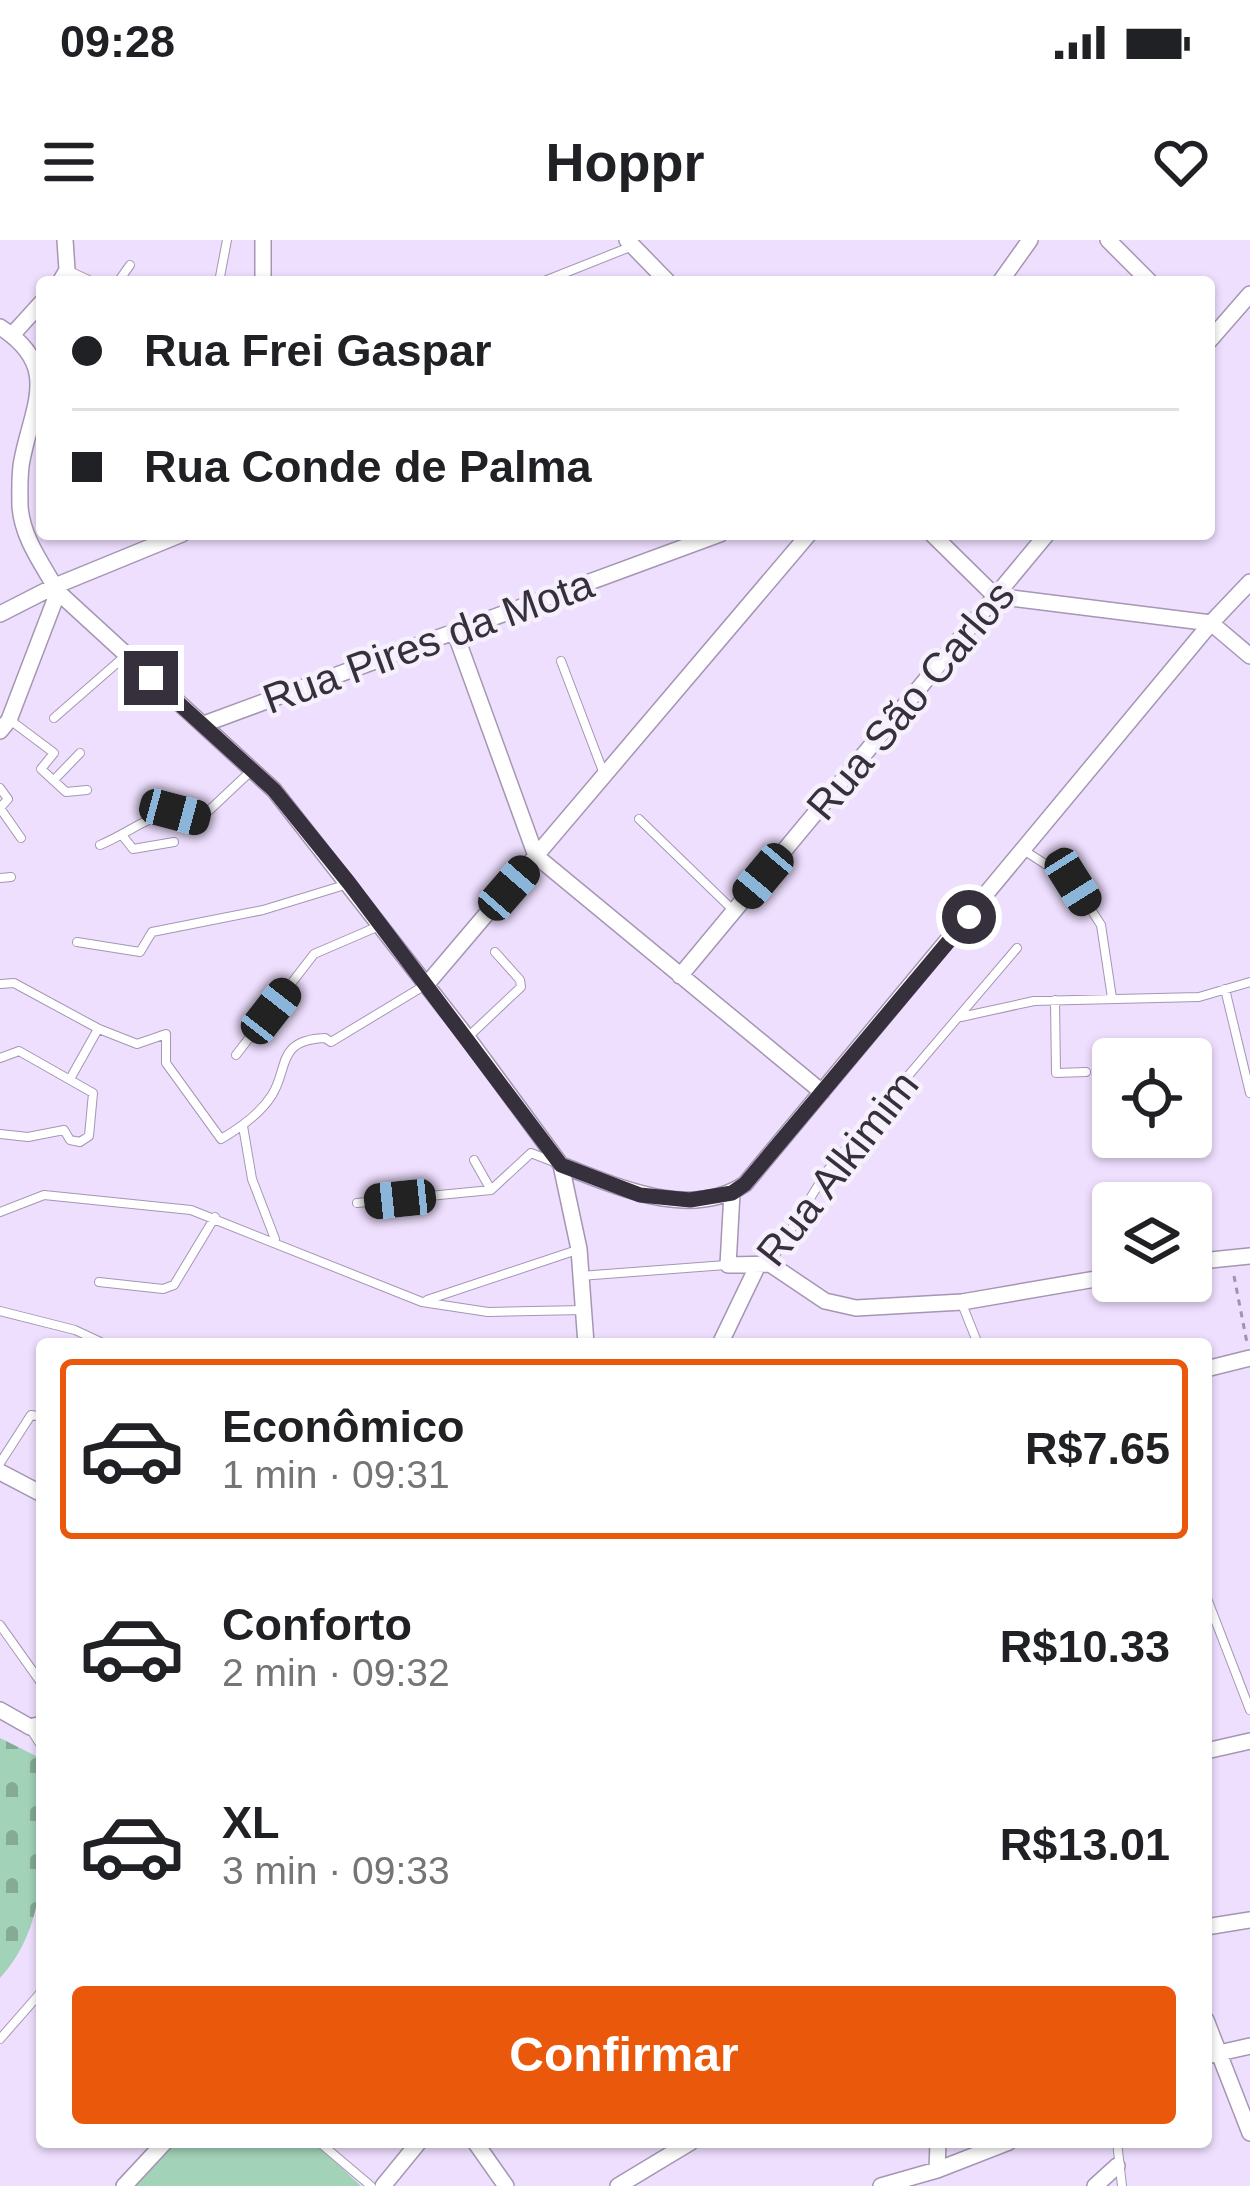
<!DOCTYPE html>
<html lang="pt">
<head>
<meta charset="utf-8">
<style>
	:root { --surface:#fff; --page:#f2f2f2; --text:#202124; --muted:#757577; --line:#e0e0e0; --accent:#ea580c }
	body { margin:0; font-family:Arial,sans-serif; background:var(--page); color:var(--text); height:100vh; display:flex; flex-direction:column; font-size:45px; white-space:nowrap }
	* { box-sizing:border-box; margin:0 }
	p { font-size:39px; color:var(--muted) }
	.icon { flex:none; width:66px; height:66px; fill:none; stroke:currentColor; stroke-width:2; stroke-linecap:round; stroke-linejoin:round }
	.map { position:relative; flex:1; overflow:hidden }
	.side { position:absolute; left:36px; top:1098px; width:1176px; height:810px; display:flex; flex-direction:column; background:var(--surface); border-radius:12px; box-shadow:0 3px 9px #0004 }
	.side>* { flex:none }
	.top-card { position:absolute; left:36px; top:36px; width:1179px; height:264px; border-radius:12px; box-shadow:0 3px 9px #0004; display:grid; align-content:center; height:264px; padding:0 36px; background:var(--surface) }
	.tools { position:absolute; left:1092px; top:798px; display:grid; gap:24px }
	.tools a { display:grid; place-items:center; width:120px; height:120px; border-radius:12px; background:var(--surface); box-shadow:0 3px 9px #0004; font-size:60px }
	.end { position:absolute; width:54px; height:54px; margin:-27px; border:15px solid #36303c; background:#fff; box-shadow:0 0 0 6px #fff }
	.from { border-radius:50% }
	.car { position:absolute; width:36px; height:72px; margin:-36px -18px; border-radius:15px; box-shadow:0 0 9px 3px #0007; background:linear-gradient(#222 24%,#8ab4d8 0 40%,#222 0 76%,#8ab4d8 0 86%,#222 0) }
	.top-card b { display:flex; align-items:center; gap:42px; height:114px; font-size:45px }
	.top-card b+b { border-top:3px solid var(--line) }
	.top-card i { width:30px; height:30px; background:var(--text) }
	ul { padding:21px 0 0; list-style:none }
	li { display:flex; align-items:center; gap:36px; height:180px; margin:0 24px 18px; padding:0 12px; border:6px solid transparent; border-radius:12px }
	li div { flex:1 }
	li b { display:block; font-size:45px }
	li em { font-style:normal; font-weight:700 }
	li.on { border-color:var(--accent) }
	li>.icon { width:108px; height:108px; stroke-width:1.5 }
	.action { display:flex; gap:24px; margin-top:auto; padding:24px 36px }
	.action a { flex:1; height:138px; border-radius:12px; background:var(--accent); color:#fff; font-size:48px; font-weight:700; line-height:138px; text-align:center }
	.status { display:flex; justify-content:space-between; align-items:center; height:84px; padding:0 60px; background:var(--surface); direction:ltr }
	.status svg { height:33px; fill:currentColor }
	header { display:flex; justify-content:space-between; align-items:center; height:156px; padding:0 36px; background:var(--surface); font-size:54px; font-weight:700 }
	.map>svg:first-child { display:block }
</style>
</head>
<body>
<div class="status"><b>09:28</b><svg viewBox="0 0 49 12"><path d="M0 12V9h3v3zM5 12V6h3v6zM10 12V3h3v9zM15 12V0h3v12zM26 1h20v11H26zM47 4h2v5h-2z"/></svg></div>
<header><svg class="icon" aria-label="menu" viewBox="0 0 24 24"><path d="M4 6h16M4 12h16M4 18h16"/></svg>Hoppr<svg class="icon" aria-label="heart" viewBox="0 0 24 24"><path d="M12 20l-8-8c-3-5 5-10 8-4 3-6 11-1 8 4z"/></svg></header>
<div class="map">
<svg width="1250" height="1946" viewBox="0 0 1250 1946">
	<defs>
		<pattern id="cemetery-stones" width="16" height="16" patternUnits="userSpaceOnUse" patternTransform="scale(3)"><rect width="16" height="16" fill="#a2d2b8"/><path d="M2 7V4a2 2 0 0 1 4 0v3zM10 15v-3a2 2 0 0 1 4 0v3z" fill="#85ab97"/></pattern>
	</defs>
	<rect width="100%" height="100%" fill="#eedffe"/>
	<path fill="url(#cemetery-stones)" d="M 0,1498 L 36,1516 L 42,1529 C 42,1601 53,1680 0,1738 Z"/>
	<path fill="#a2d2b8" d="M 168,1902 L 314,1902 L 361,1946 L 126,1946 Z"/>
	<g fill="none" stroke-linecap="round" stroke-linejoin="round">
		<defs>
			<path id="lane" d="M 69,31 L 93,42
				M 118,42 L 130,25
				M 219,42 L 227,0
				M 542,42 L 630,7
				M 561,421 L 604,534
				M 54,478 L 125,416
				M 10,480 L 54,513 L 41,529 L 66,552 L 87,550
				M 54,540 L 80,513
				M 0,548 L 8,559 L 0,568
				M 0,568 L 21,598
				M 639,579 L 733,670
				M 122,595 L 133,609 L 174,602
				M 100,605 C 141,588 153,565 201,578 L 251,531
				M 1025,611 L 1073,642 L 1101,685 L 1112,758
				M 0,638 L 11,637
				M 77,702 L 140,712 L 152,692 L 263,670 L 348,644
				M 0,744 L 14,743 L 99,789 L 137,804 L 166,794 L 166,823 L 221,899 C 240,888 260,874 272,855 C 289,828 276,800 325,798 L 331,802 L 427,744
				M 1225,749 L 1250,853
				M 1055,760 L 1056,833 L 1086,832
				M 961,777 L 1034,761 L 1199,757 L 1250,742
				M 469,796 L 521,747 L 520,740 L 495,712
				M 236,815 L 314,714 L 379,686
				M 0,818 L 19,811 L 93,853 L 89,896 L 80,902 L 70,900 L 64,890 L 28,897 L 0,894
				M 70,839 L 98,789
				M 243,886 L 252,939 L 275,999
				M 474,920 L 491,950
				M 357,963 L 491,950 L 531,913 L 554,922
				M 0,972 L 44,955 L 191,970 L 422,1062 L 488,1072 L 583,1070
				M 771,1022 L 827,931 L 1017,708
				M 580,1036 L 726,1025
				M 99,1042 L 163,1049 L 174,1045 L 215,977
				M 427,1060 L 577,1010
				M 962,1064 L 978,1104
				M 0,1071 L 75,1090 L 105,1104
				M 0,1223 L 31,1175 L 42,1177
				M 1206,1356 L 1250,1470
				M 0,1385 L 42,1444
				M 30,1488 L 42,1507
				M 0,1799 L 42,1751
				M 319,1902 L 371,1946
				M 1117,1902 L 1122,1946"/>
			<path id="street" d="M 263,0 L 263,42
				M 627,0 L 668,42
				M 1108,0 L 1150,42
				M 60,42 L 67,30 L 65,0
				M 1000,42 L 1030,0
				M 0,87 C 61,126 33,164 22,220 C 19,234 20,252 20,266 C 22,298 43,325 58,352 L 274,550 L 467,797 L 561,925 L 579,1009 L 586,1104
				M 12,95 L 42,62
				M 1209,101 L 1250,54
				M 932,294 L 995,356 L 1211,383 L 1250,416
				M 0,374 L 55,346 L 182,294
				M 454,390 L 536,616 L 822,852
				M 204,484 L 720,294
				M 0,491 L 9,480 L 58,352
				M 680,736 L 1047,294
				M 427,744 L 809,294
				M 561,925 C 617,946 689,981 745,944 L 1211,383 L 1250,342
				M 732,953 L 728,1025 L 770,1024 L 825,1061 L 856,1068 L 962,1062 L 1113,1036
				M 1191,1022 L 1250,1016
				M 720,1104 L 757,1027
				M 1206,1129 L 1250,1118
				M 0,1232 L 42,1254
				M 0,1470 L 30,1487 L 42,1484
				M 1206,1511 L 1250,1501
				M 1206,1687 L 1250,1680
				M 1206,1780 L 1250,1893
				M 1206,1816 L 1250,1806
				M 475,1902 L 506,1946
				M 937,1930 L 938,1902
				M 124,1946 L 165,1902
				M 383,1946 L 419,1902
				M 618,1946 L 691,1902
				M 881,1946 L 937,1930 L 1009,1902
				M 1095,1946 L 1117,1926"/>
		</defs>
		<use href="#lane" stroke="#a596b3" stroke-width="10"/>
		<use href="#street" stroke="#a596b3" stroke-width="18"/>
		<path stroke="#9f94ab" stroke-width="3" stroke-dasharray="6 6" stroke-linecap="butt" d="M 1234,1036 L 1247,1103"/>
		<use href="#lane" stroke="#fff" stroke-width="8"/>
		<use href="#street" stroke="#fff" stroke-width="15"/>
	</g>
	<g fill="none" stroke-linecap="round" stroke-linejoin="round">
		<path stroke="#36303c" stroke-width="15" d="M 151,438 L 274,550 L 349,643 L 561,925 L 640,955 L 690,960 L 732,953 L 745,944 L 969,677"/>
	</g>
	<g text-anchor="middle" stroke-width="9" stroke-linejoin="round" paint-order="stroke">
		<g font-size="42" fill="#36303c" stroke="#f6f0fd">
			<text transform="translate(428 401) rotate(-20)" y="15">Rua Pires da Mota</text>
			<text transform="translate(910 460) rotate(-50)" y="15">Rua São Carlos</text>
			<text transform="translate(837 928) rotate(-52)" y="15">Rua Alkimim</text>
		</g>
	</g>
</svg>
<div class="tools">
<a><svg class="icon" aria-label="locate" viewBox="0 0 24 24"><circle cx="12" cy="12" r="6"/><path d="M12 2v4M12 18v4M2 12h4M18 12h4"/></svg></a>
<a><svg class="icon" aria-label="layers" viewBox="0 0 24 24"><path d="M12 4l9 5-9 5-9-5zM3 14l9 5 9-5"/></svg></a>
</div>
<i class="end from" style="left:969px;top:677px"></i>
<i class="end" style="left:151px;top:438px"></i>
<i class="car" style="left:175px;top:572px;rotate:105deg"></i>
<i class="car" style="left:763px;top:636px;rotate:220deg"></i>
<i class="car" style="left:1073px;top:642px;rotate:148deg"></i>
<i class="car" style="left:509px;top:648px;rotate:41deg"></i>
<i class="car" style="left:271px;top:771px;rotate:38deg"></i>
<i class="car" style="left:400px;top:959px;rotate:264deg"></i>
<div class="top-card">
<b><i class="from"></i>Rua Frei Gaspar</b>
<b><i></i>Rua Conde de Palma</b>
</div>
<section class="side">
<ul>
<li class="on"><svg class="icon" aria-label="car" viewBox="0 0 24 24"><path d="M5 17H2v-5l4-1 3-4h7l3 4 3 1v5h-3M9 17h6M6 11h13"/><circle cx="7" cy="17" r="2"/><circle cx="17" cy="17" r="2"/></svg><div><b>Econômico</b><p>1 min · 09:31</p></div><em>R$7.65</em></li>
<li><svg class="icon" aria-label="car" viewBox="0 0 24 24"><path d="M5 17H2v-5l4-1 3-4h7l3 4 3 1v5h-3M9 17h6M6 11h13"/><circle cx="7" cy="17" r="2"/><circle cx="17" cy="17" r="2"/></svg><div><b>Conforto</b><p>2 min · 09:32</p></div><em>R$10.33</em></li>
<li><svg class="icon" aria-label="car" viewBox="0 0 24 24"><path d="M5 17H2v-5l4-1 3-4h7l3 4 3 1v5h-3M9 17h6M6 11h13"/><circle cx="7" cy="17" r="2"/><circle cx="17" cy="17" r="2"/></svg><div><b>XL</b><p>3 min · 09:33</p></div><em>R$13.01</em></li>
</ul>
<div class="action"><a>Confirmar</a></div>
</section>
</div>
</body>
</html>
